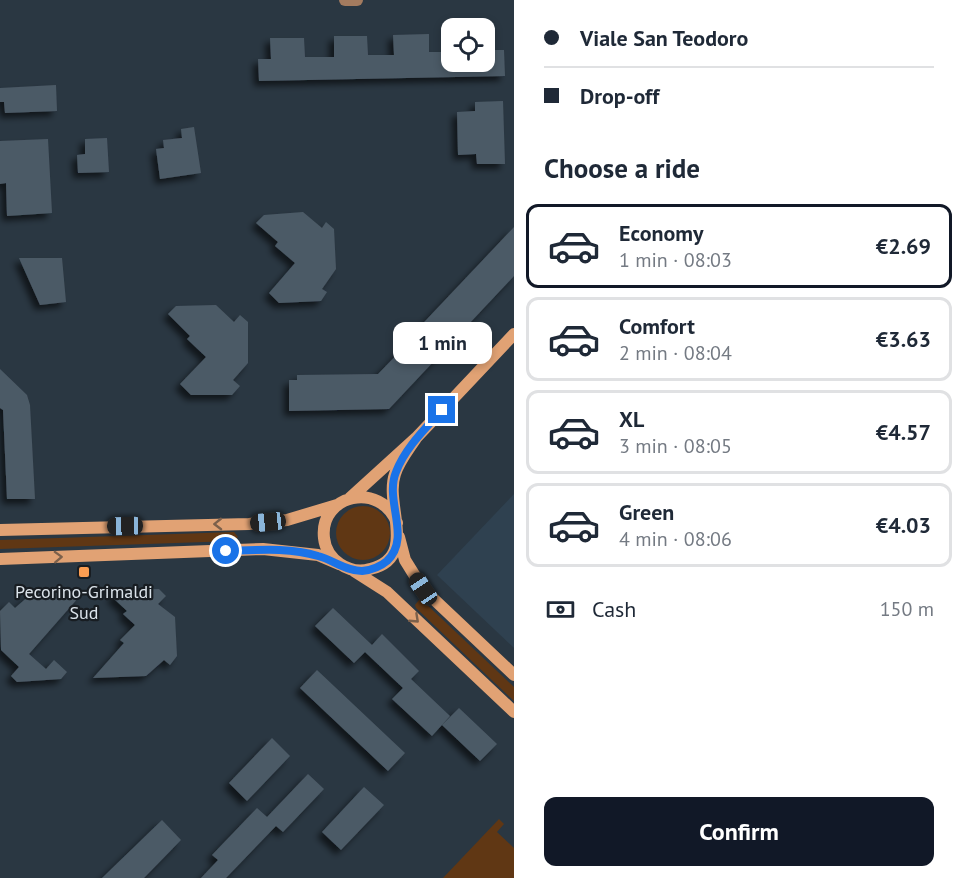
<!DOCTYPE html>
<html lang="en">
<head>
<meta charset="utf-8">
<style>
	:root { --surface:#fff; --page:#f6f6f7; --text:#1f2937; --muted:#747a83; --line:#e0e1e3; --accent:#111827 }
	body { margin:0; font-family:"PT Sans",sans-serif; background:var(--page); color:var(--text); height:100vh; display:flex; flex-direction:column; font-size:22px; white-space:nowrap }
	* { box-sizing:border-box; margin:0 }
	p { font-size:20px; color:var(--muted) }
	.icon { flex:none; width:33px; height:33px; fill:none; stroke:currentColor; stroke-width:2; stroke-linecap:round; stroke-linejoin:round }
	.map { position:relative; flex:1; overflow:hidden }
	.panel { display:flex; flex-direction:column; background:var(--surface); width:450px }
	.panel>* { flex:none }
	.top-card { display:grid; align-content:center; height:132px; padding:0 30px; background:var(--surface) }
	.buttons { position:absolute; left:441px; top:18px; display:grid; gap:12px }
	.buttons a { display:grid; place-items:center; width:54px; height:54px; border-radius:12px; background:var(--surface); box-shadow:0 3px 9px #0003; font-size:30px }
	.end { position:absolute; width:27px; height:27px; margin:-14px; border:8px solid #1a73e8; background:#fff; box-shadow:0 0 0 3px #fff }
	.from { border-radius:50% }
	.bubble { position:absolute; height:42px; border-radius:12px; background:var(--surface); box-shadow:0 3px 9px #0003; font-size:20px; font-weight:700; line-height:42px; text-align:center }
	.car { position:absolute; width:18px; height:36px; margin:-18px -9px; border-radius:8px; box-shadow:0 0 4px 2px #0007; background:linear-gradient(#222 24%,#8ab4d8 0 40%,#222 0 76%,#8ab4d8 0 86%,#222 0) }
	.top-card b { display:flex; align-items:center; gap:21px; height:57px; font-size:22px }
	.top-card b+b { border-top:2px solid var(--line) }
	.top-card i { width:15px; height:15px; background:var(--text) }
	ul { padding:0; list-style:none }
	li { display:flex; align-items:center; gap:18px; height:84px; margin:0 12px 9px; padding:0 18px; border:3px solid var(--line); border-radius:12px }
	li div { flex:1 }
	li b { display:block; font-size:22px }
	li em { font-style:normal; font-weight:700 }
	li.on { border-color:var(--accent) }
	li>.icon { width:54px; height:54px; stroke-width:1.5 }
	h2 { padding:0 30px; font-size:27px; line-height:72px }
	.pay { display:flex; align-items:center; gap:15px; height:66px; padding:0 30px; font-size:22px }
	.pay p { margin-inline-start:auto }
	.primary-button { display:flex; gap:12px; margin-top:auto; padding:12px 30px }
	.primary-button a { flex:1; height:69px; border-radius:12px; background:var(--accent); color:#fff; font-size:24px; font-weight:700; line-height:69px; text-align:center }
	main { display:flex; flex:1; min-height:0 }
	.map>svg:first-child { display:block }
</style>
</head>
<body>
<main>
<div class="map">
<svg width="514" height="878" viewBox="0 0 514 878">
	<defs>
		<filter id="shadow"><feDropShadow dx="-5" dy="5" stdDeviation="3" flood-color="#0009"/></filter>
	</defs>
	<rect width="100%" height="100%" fill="#2a3742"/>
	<path fill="#2f4150" d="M 514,494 L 514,648 L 437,575 Z"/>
	<path fill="#603714" d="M336 533a27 27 0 1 1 54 0a27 27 0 1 1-54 0Z
		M 234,532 L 238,537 L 234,541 L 0,549 L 0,540 Z
		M 419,600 L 422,600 L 514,687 L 514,701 L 416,608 L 415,605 Z
		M 499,819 L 504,824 L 497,832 L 514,848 L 514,878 L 443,878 Z"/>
	<path fill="#4c5a66" filter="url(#shadow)" d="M 429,34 L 429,52 L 452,52 L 452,62 L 484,62 L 484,50 L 504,50 L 505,76 L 259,81 L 258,59 L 271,59 L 270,38 L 304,38 L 305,57 L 334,57 L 334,36 L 367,36 L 368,55 L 394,55 L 393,35 Z
		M 56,85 L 57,111 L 5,113 L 4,102 L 0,102 L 0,88 Z
		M 503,101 L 505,164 L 477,164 L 476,154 L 458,155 L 457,112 L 475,111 L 475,102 Z
		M 194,127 L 201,173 L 160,179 L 156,149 L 164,148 L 163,140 L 182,138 L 181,129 Z
		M 107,138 L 109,172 L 78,173 L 77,155 L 85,154 L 85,139 Z
		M 48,139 L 52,213 L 7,216 L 6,183 L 0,184 L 0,141 Z
		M 303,212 L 322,228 L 326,222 L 334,229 L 336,269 L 322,289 L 327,292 L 321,301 L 279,303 L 269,293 L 295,263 L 275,246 L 278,242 L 256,223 L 264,215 Z
		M 514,227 L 514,276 L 389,409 L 289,411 L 289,380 L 297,380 L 297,375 L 378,374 L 412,339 L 410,337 Z
		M 19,258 L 62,258 L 66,302 L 40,305 Z
		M 216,305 L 234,322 L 240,315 L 248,322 L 248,363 L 233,380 L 240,386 L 232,395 L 191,395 L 180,384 L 206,357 L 187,339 L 190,336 L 168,314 L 176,306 Z
		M 0,369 L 27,395 L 30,405 L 35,499 L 7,499 L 3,410 L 0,408 Z
		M 159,589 L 166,596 L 158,604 L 175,617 L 177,656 L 170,665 L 164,660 L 146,676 L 93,678 L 124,643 L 120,640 L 135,625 L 123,614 L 127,611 L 112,597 L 118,590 Z
		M 72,592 L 79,597 L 29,654 L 46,669 L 54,660 L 67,672 L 61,679 L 17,682 L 11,676 L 19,667 L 1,650 L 0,611 L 9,602 L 15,608 L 31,594 Z
		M 333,608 L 372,645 L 382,634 L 419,671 L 411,679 L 450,716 L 432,736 L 392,699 L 403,688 L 365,652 L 354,663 L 315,626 Z
		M 317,670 L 405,753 L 388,771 L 300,688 Z
		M 459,708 L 497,744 L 480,761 L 442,725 Z
		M 272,738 L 290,756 L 247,801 L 229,783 Z
		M 308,774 L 324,789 L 283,832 L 276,826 L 226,878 L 201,878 L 218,860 L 212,855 L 257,808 L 267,817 Z
		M 364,787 L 384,805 L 341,850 L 322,832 Z
		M 162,820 L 181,840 L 144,878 L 102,878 Z"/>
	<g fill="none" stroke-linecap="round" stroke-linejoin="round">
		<path stroke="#a37b5f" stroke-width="12" d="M 345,0 L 357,0"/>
		<path stroke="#e1a274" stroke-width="12" d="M 350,498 L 416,438 L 514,334
			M 397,523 C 381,481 319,494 324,538 C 325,548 331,558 340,564 C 349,570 360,572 370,569 C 419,558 384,505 395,474 C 399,461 409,449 416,438
			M 0,530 L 249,524 L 287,520 L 337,505
			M 399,537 L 405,560 L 423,589 L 514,675
			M 0,559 L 263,549 L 318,555 L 339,564
			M 354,571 L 387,592 L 514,712"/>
	</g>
	<defs><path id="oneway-chevron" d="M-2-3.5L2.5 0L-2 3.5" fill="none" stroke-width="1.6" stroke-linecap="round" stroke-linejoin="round" transform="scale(1.5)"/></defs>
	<g stroke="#7c604b">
		<use href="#oneway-chevron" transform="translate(218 524) rotate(179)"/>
		<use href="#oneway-chevron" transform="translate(58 557) rotate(-2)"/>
		<use href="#oneway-chevron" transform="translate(415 619) rotate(43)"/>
	</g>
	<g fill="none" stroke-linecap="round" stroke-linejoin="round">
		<path stroke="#1a73e8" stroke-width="8" d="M 226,551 C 257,550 289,547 318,556 C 333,560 346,571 362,571 C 371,570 380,567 387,561 C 412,537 384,501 396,472 C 405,448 425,429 442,410"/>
	</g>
	<rect fill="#fc9e52" stroke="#181d22" stroke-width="2" x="78" y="566" width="12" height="12" rx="3"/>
	<g text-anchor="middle" stroke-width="4.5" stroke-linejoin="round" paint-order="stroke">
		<g font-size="18" fill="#dce4eb" stroke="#181d22">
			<text x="84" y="598">Pecorino-Grimaldi<tspan x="84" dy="21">Sud</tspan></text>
		</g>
	</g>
</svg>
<div class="buttons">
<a><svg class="icon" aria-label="locate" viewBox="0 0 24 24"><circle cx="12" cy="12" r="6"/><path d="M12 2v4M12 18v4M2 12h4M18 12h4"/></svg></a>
</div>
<i class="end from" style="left:226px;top:551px"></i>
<i class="end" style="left:442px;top:410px"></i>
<div class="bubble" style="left:393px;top:322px;width:99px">1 min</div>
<i class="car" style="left:268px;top:522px;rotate:264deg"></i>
<i class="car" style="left:125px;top:526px;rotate:269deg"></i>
<i class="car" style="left:423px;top:589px;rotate:326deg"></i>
</div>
<section class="panel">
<div class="top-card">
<b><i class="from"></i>Viale San Teodoro</b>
<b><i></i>Drop-off</b>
</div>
<h2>Choose a ride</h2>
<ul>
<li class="on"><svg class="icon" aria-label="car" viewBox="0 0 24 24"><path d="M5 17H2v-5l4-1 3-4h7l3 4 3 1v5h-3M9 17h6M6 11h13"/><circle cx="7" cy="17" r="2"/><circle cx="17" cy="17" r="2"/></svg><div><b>Economy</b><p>1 min · 08:03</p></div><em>€2.69</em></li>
<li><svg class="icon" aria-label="car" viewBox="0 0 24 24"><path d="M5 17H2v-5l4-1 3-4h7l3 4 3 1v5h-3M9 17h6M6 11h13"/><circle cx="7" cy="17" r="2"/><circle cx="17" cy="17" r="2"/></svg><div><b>Comfort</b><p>2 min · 08:04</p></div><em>€3.63</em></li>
<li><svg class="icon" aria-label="car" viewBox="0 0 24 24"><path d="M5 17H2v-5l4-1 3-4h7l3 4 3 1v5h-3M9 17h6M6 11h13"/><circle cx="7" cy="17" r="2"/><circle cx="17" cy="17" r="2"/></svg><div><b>XL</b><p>3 min · 08:05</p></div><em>€4.57</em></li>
<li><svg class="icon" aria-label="car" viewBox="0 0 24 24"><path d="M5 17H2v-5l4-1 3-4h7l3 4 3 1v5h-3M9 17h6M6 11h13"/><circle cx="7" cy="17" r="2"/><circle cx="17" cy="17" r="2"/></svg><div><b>Green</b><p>4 min · 08:06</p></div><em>€4.03</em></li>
</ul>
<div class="pay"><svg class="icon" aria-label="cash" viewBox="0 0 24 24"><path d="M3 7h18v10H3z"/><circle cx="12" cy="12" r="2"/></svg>Cash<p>150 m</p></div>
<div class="primary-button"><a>Confirm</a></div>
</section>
</main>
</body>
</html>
